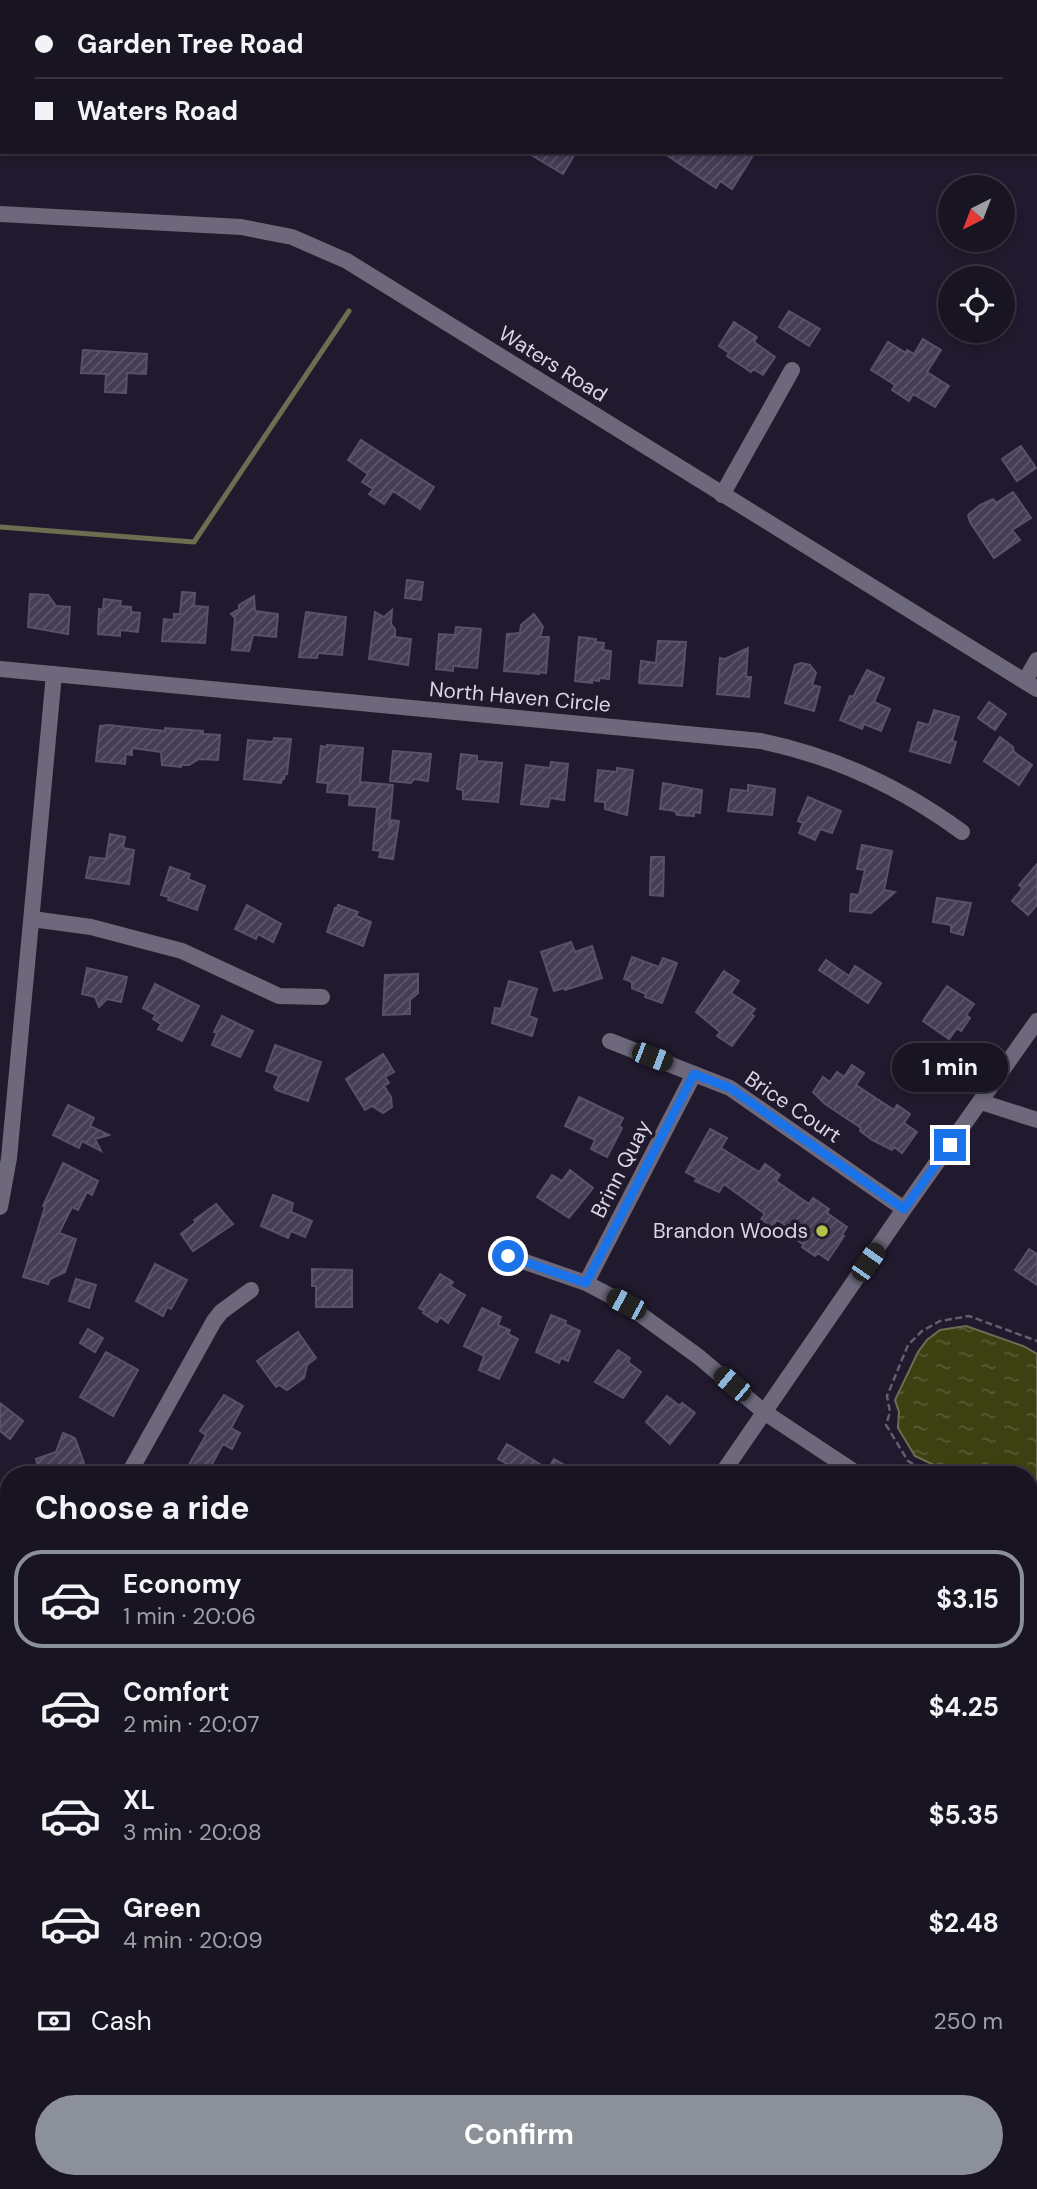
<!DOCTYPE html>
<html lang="en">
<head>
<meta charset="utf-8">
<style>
	:root { --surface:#191422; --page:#26212f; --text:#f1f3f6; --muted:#9f9ea5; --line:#373340; --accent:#8c9099 }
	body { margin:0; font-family:"DM Sans",sans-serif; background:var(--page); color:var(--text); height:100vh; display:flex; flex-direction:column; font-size:26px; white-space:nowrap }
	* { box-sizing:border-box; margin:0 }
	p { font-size:23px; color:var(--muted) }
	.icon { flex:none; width:38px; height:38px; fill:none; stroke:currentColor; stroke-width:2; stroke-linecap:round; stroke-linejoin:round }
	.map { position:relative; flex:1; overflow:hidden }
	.panel { position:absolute; left:0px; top:1466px; width:1038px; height:723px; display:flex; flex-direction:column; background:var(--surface); border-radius:28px 28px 0 0; box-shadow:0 4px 10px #0003,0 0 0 2px var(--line) }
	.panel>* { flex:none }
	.banner { position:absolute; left:0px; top:0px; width:1038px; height:154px; box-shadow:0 4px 10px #0003,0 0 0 2px var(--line); display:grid; align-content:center; height:154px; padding:0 35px; background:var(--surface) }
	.needle { width:46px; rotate:222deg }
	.buttons { position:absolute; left:938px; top:175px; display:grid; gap:14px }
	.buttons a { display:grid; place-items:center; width:77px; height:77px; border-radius:50%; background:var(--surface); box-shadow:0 4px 10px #0003,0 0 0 2px var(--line); font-size:35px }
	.end { position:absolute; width:32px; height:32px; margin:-16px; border:9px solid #1a73e8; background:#fff; box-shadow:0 0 0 4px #fff }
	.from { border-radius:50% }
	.bubble { position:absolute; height:49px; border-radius:24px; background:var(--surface); box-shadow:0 4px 10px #0003,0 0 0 2px var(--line); font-size:23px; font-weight:700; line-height:49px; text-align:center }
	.car { position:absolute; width:21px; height:42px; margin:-21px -10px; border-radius:9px; box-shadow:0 0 5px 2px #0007; background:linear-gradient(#222 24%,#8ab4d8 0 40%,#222 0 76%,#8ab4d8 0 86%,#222 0) }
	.banner b { display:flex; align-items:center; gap:24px; height:66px; font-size:26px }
	.banner b+b { border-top:2px solid var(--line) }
	.banner i { width:18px; height:18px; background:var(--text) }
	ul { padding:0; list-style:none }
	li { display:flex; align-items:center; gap:21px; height:98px; margin:0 14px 10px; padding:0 21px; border:4px solid transparent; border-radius:28px }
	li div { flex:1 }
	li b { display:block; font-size:26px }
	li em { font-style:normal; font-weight:700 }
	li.on { border-color:var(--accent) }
	li>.icon { width:63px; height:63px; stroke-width:1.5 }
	h2 { padding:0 35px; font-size:32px; line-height:84px }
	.pay { display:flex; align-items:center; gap:18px; height:77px; padding:0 35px; font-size:26px }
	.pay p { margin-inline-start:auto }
	.primary-button { display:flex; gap:14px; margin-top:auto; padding:14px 35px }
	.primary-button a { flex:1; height:80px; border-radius:42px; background:var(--accent); color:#fff; font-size:28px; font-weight:700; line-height:80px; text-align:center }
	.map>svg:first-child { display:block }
</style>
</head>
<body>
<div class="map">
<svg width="1037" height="2189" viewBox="0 0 1037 2189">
	<defs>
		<pattern id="water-ripples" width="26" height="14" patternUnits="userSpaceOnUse" patternTransform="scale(1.75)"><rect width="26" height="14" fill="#3c4111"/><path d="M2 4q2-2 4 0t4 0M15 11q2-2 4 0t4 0" fill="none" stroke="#585c34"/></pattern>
		<pattern id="building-hatch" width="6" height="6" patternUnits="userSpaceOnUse" patternTransform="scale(1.75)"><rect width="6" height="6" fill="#443d54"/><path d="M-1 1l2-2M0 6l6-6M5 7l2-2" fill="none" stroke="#5e586c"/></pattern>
	</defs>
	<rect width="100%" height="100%" fill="#211a2e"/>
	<path fill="url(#water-ripples)" stroke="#6b6e50" stroke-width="2" d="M 966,1326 L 1023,1346 L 1037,1354 L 1037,1516 L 1029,1512 L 1029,1475 L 955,1475 L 915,1456 L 898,1428 L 899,1412 L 895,1400 L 918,1352 L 927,1340 L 940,1330 Z"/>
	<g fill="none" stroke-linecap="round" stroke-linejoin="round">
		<path stroke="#6b6e50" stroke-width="5" d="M 0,527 L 194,542 L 349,311"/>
	</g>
	<path fill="url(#building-hatch)" stroke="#585169" stroke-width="2" d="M 526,152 L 576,152 L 563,174 Z
		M 662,152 L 755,152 L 732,189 L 720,181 L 716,188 Z
		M 789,311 L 820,329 L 809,346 L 779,327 Z
		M 734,322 L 757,337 L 754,342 L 775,357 L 763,375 L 753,369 L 751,372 L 727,356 L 729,353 L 719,346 Z
		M 923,339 L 941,350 L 927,372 L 949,386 L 935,407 L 913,394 L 909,401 L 892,390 L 895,385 L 871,370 L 888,342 L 906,353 L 907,350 L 914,354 Z
		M 83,350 L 147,354 L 146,374 L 127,373 L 126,393 L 105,392 L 106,374 L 81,373 Z
		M 361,440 L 434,487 L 420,509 L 393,491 L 384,504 L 369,494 L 373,489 L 362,482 L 368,474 L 348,460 Z
		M 1021,446 L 1036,468 L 1017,481 L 1002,459 Z
		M 1013,492 L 1031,518 L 1012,530 L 1020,540 L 994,558 L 970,522 L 968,515 L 980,505 L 993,499 L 996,503 Z
		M 407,580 L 423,582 L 421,600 L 405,598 Z
		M 182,592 L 195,593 L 194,606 L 208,607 L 205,643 L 162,641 L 164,619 L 174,620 L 174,614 L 180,614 Z
		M 30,594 L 48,595 L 56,606 L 70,607 L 68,634 L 28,627 Z
		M 254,596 L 255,611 L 278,614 L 276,637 L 253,635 L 249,651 L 232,650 L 235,618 L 231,614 L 239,609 L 239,605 Z
		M 104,599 L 121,601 L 120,606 L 131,607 L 131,612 L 140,613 L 138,632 L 120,630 L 120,636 L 98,634 L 99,609 L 103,610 Z
		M 392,610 L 391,624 L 395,629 L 395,637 L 411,639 L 408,665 L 369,659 L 375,612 L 384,617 Z
		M 306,612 L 346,617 L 342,655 L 318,653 L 317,658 L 299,657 Z
		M 534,614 L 543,627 L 540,637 L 549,637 L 546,673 L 539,672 L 539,674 L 504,671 L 507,634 L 520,633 L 521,625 Z
		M 456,627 L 481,629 L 477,668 L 453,666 L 453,671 L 436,669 L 439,634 L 455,635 Z
		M 579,637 L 596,639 L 595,642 L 604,643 L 603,650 L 611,651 L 609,679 L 599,678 L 599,681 L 592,680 L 592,683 L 575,681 Z
		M 658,641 L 686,642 L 682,686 L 639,683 L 641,661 L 656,663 Z
		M 748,648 L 746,677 L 751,677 L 749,697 L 717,694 L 720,658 L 725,659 Z
		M 801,663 L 810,665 L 816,673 L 812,685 L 820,687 L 814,711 L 785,703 L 795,665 Z
		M 867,670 L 884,678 L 874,702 L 890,709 L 881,731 L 864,724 L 862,729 L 840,720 L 850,696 L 853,697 Z
		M 989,702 L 1006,714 L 995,730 L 978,718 Z
		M 934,710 L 959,717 L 952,741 L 956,742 L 950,763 L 910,751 L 918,722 L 929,725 Z
		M 108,725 L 165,731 L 165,728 L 203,731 L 203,734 L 220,735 L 218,760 L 199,759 L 189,765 L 181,765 L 181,767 L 162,765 L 161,752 L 132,748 L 132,755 L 126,754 L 125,764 L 96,761 L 100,726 Z
		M 1000,737 L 1013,747 L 1014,752 L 1032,765 L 1019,785 L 984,761 Z
		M 274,738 L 291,739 L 287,774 L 285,774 L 284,779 L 282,779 L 281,783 L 244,779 L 248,740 L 273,742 Z
		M 327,745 L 363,748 L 360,782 L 393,785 L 389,828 L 392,820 L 399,821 L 393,859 L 379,857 L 381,851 L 373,850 L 377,807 L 349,805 L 350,794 L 327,792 L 328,783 L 317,782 L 321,746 L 327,747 Z
		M 393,751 L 431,754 L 428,781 L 414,779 L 411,783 L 390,781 Z
		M 461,754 L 477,756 L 477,761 L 502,763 L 498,802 L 463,799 L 463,790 L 457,789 Z
		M 551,762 L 568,764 L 564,800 L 550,798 L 548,807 L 521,804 L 526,765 L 550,768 Z
		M 617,768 L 633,770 L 627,815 L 605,809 L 605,802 L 595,801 L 598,770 L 617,772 Z
		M 663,783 L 702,790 L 700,813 L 694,812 L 694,816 L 677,815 L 675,811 L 660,809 Z
		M 748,785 L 775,789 L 772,815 L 728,811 L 731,789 L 748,791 Z
		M 808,797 L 841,811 L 832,833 L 820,829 L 815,840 L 799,833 L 803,823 L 798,821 Z
		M 110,834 L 125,837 L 123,848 L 134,850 L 129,884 L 86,878 L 90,857 L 106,859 Z
		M 862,845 L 892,851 L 884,890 L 895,892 L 871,913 L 850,911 L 851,894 L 859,895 L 865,870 L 857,869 Z
		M 651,857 L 664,857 L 663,896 L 650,895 Z
		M 1037,864 L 1037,905 L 1028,915 L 1012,901 L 1023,888 L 1019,885 Z
		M 170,867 L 190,874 L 188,879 L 205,886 L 197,910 L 168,900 L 169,897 L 161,895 Z
		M 937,898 L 971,903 L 963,935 L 951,932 L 951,925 L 933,922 Z
		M 247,905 L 281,924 L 273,942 L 258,934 L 256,939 L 235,929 Z
		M 338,905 L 358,912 L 356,916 L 371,922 L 363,946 L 327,932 L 335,908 L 337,909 Z
		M 571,942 L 575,952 L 592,946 L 602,978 L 565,990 L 564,988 L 554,991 L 541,952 Z
		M 632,957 L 659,967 L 663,958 L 677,963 L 662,1003 L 645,997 L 646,994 L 632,988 L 632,982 L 624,979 Z
		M 826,960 L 849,976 L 855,966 L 881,983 L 868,1003 L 819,970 Z
		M 87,968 L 127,977 L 121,1002 L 107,999 L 99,1007 L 95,997 L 82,994 Z
		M 724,971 L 739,981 L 731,993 L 755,1009 L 751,1014 L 754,1016 L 732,1046 L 717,1036 L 720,1032 L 696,1012 Z
		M 418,974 L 418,993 L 410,1000 L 410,1014 L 383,1015 L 385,975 Z
		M 509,981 L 537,989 L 529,1016 L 537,1019 L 532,1036 L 492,1023 L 495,1008 L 501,1009 Z
		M 155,984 L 199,1006 L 182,1041 L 158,1029 L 161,1024 L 153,1019 L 156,1015 L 143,1008 Z
		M 947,986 L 974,1004 L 966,1015 L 970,1018 L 961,1031 L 957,1028 L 949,1039 L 923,1021 Z
		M 222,1016 L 253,1031 L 240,1057 L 212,1045 L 217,1033 L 214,1032 Z
		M 275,1045 L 321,1062 L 308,1101 L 276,1090 L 274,1087 L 279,1076 L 266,1071 Z
		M 383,1054 L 394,1072 L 385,1077 L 389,1083 L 384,1086 L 391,1097 L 392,1107 L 383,1113 L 372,1106 L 365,1110 L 346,1079 Z
		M 852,1065 L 864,1073 L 856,1085 L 894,1110 L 897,1105 L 910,1114 L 904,1123 L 917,1132 L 902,1153 L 894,1147 L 892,1150 L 872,1140 L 860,1131 L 861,1128 L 825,1104 L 813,1092 L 823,1077 L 830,1082 L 837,1072 L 844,1077 Z
		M 579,1097 L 623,1118 L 619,1126 L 622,1128 L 607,1157 L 591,1149 L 595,1140 L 565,1126 Z
		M 68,1105 L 94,1118 L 90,1126 L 109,1135 L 95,1139 L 101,1151 L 82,1141 L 79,1148 L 53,1135 Z
		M 710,1129 L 727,1138 L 721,1148 L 759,1172 L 765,1164 L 780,1175 L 776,1181 L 809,1204 L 813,1198 L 829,1209 L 827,1213 L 847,1227 L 842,1235 L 844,1236 L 828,1260 L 818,1253 L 815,1256 L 802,1247 L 804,1245 L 797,1240 L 800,1236 L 779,1221 L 776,1221 L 772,1227 L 761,1219 L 765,1214 L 724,1184 L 719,1192 L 695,1181 L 697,1178 L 686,1172 Z
		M 63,1163 L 98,1181 L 92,1195 L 87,1192 L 78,1210 L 72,1207 L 59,1233 L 76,1239 L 65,1272 L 50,1279 L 48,1284 L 23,1277 L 45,1207 L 43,1206 Z
		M 570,1170 L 593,1188 L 569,1218 L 537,1197 L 552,1175 L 562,1181 Z
		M 273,1195 L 293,1203 L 291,1212 L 312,1221 L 305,1237 L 291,1231 L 288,1238 L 261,1226 Z
		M 216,1204 L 233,1224 L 193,1251 L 181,1234 L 196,1222 L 194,1220 Z
		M 1029,1249 L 1037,1254 L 1037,1285 L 1015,1270 Z
		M 155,1264 L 187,1280 L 171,1309 L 167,1307 L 163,1316 L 136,1301 Z
		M 312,1269 L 352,1270 L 352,1307 L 316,1307 L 316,1286 L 312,1286 Z
		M 440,1274 L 453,1282 L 450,1286 L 465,1295 L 448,1323 L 440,1317 L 437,1322 L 423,1313 L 424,1311 L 419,1308 Z
		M 76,1279 L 96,1285 L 89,1308 L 69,1301 Z
		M 482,1308 L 501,1317 L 498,1325 L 510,1330 L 508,1334 L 518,1339 L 499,1379 L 479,1370 L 484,1356 L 464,1346 Z
		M 551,1315 L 566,1321 L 565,1324 L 580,1331 L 568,1361 L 561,1358 L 559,1363 L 536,1352 Z
		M 88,1329 L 103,1338 L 95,1352 L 80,1343 Z
		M 298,1332 L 316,1358 L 307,1365 L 304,1378 L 287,1390 L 279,1385 L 276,1387 L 257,1361 Z
		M 618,1350 L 630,1358 L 628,1362 L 641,1372 L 623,1398 L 595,1382 Z
		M 106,1352 L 138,1370 L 113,1416 L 80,1397 Z
		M 224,1395 L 243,1406 L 231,1428 L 240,1433 L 232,1449 L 223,1444 L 206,1475 L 183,1475 L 206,1435 L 200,1431 Z
		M 667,1396 L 680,1406 L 682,1403 L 695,1413 L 670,1444 L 646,1422 Z
		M 0,1403 L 23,1421 L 10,1439 L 0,1431 Z
		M 63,1433 L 75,1438 L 85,1466 L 76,1469 L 77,1475 L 40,1475 L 36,1459 L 56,1452 Z
		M 507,1444 L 548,1469 L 554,1459 L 582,1475 L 527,1475 L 498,1459 Z"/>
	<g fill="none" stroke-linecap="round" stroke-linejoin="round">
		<path stroke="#645e70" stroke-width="2.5" stroke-dasharray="7 3.5" stroke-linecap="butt" d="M 931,1475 L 908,1461 L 886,1425 L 890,1412 L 887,1396 L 908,1345 L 922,1331 L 940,1321 L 969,1316 L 1037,1341
			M 1029,1526 L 1037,1530"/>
		<path stroke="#6d687b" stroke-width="16" d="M 0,214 L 241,227 L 292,237 L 347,261 L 1037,689
			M 722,495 L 792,370
			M 0,669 L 761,741 C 833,756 902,788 962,832
			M 1025,681 L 1037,660
			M 32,919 L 91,927 L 182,951 L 279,996 L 322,997
			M 610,1041 L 730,1088 L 904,1209
			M 981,1102 L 1037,1120
			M 0,1207 L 9,1158 L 54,674
			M 508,1256 L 586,1283 L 626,1304 L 699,1357 L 764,1412 L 859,1475
			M 586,1283 L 694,1074
			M 128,1475 L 214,1321 L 221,1312 L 251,1290
			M 721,1475 L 904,1209 L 1037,1021
			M 0,1505 L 9,1513
			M 1029,1569 L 1037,1573
			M 0,2031 L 9,2035
			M 1029,2045 L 1037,2033
			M 0,2107 L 9,2078
			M 223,2189 L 229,2180
			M 926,2189 L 932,2180"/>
	</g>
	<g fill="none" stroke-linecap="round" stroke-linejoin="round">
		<path stroke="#1a73e8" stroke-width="9" d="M 508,1256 L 586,1283 L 694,1074 L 730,1088 L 904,1209 L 950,1145"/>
	</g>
	<circle fill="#b4c24a" stroke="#211a2e" stroke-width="2.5" cx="822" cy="1231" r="7"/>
	<g text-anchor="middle" stroke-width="7" stroke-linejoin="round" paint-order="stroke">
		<g font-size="21" fill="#dad6e4" stroke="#211a2e">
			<text transform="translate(553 364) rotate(32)" y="7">Waters Road</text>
			<text transform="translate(520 697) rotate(5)" y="7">North Haven Circle</text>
			<text transform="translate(793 1107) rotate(34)" y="7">Brice Court</text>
			<text transform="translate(621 1169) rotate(-63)" y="7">Brinn Quay</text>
		</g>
		<g font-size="21" fill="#dad6e4" stroke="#211a2e" text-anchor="end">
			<text x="808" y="1238">Brandon Woods</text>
		</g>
	</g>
</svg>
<div class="buttons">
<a><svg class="needle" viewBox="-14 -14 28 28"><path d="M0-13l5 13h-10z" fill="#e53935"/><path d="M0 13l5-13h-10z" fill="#9f9ea5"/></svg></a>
<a><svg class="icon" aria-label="locate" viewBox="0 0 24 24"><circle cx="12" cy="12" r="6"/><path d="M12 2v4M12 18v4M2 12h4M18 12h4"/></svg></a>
</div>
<i class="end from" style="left:508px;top:1256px"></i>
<i class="end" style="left:950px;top:1145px"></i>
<div class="bubble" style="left:892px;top:1043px;width:116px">1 min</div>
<i class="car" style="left:652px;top:1057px;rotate:111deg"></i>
<i class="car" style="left:868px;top:1262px;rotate:35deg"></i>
<i class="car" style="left:626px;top:1304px;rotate:298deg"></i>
<i class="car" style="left:732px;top:1384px;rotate:310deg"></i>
<div class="banner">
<b><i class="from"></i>Garden Tree Road</b>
<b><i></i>Waters Road</b>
</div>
<section class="panel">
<h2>Choose a ride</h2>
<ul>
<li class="on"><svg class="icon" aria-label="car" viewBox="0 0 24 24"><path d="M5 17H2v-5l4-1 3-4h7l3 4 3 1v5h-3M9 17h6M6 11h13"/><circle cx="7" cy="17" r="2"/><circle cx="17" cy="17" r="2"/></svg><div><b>Economy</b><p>1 min · 20:06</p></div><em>$3.15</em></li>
<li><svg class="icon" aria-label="car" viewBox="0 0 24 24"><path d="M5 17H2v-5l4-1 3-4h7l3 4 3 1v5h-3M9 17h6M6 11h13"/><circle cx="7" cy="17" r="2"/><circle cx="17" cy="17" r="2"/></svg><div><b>Comfort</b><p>2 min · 20:07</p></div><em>$4.25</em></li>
<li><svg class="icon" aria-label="car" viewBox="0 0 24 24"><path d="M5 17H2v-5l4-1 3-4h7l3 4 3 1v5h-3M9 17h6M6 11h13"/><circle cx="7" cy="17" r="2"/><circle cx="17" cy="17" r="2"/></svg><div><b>XL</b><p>3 min · 20:08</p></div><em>$5.35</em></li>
<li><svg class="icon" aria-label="car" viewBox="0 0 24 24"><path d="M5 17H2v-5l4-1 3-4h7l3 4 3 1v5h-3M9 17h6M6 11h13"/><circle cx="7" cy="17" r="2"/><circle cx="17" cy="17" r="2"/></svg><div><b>Green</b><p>4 min · 20:09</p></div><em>$2.48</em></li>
</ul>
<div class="pay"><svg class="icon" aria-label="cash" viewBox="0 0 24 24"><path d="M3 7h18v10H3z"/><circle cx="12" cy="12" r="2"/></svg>Cash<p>250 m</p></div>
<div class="primary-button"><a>Confirm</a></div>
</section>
</div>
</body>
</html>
